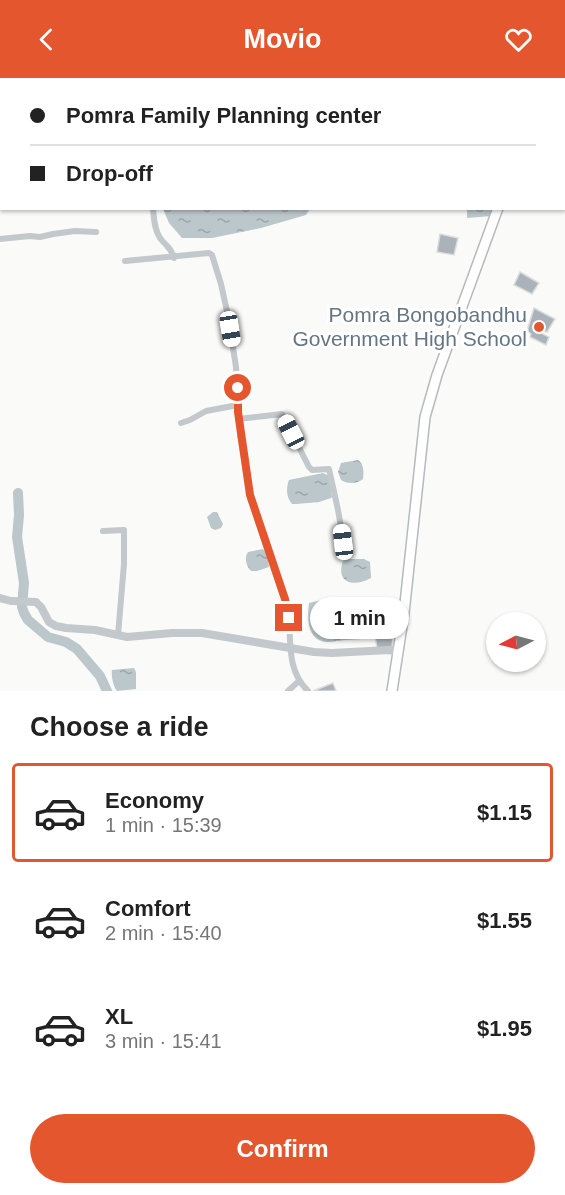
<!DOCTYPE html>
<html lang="en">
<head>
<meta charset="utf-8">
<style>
	:root { --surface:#fff; --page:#f6f6f6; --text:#222; --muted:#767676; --line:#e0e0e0; --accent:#e4572e }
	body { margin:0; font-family:Arial,sans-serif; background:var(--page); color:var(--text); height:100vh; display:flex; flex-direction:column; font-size:22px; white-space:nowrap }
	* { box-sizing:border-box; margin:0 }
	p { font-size:20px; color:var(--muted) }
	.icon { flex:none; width:33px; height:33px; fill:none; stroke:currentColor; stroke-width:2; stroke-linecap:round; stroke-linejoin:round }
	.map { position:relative; height:613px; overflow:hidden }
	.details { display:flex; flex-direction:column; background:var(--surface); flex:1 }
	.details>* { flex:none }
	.hud { position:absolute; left:0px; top:0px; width:566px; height:132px; box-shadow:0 2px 4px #0004; display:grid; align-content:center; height:132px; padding:0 30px; background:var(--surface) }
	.needle { width:39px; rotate:264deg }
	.fabs { position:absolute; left:486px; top:534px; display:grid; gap:12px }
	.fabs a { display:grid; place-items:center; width:60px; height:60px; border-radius:50%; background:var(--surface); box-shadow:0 2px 4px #0004; font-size:30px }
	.end { position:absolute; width:27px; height:27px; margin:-14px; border:8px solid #e4572e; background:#fff; box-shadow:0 0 0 3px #fff }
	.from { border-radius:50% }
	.bubble { position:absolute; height:42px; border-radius:21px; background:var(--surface); box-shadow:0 2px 4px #0004; font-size:20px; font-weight:700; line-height:42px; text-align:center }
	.car { position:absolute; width:18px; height:36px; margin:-18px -9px; border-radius:8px; box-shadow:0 0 4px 2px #0007; background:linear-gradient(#fff 24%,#345 0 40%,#fff 0 76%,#345 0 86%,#fff 0) }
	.hud b { display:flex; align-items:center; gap:21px; height:57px; font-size:22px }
	.hud b+b { border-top:2px solid var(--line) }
	.hud i { width:15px; height:15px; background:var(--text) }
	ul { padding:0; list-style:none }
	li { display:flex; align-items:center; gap:18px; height:99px; margin:0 12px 9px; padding:0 18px; border:3px solid transparent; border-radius:6px }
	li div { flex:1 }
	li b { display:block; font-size:22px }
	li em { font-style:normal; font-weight:700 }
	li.active { border-color:var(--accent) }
	li>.icon { width:54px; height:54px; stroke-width:1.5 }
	h2 { padding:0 30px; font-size:27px; line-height:72px }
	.cta { display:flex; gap:12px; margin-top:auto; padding:12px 30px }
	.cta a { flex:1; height:69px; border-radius:36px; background:var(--accent); color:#fff; font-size:24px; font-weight:700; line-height:69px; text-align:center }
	header { display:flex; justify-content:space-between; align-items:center; height:78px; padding:0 30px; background:var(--accent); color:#fff; font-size:27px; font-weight:700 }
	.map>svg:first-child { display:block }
</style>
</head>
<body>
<header><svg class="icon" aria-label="back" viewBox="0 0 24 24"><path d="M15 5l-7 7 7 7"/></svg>Movio<svg class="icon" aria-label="heart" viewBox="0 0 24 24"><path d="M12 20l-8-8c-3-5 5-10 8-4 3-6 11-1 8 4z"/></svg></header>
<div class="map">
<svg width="565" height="613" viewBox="0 0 565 613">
	<defs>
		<pattern id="water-ripples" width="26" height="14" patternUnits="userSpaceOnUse" patternTransform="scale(1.5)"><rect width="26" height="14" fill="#bbc7cb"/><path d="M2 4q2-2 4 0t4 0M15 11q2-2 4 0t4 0" fill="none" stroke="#9ca6aa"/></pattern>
	</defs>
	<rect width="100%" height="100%" fill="#fafaf8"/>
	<path fill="url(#water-ripples)" d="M 163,131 L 310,131 L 306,137 L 261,150 L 212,160 L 182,160 L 169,145 Z
		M 467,131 L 494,131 L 492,138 L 467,140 Z
		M 358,382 C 364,386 364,395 363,401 C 357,406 347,406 341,402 L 338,394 L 341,385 Z
		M 323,395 L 329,398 L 332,419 L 331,420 L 319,424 L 296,426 L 292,426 C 286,419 286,410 289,402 Z
		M 213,434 L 217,434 L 223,446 L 221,450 L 215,452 L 211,450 L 207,439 Z
		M 263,471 L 267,476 L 269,489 L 257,493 L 251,493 C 246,488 244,480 248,474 Z
		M 364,481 L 370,484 L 371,500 C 355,509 335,506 343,483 L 348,481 Z
		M 350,519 L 363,519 L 376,526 L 379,541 L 375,557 C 366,562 357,561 347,562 C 340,562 333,564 327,564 C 307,563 307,540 309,525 L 330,520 Z
		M 134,590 L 136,594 L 136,611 L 117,613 C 113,608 111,597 112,592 Z"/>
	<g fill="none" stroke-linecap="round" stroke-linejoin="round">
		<path stroke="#bbc7cb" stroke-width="10" d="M 18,415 L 19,437 L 17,459 L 24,505 L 22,529 L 24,535 L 28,542 L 48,559 L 66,564 L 77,571 L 100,598 L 107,613"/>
	</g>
	<path fill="#aab3b9" stroke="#dcdcda" stroke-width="1.5" d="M 440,156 L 458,160 L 454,177 L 437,174 Z
		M 520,194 L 539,205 L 532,216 L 514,207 Z
		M 534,230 L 555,241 L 547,254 L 540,252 L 539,254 L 549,259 L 546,267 L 530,259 L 531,256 L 527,253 Z
		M 375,558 L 393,558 L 392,570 L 377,570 Z
		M 333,605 L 336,613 L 313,613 Z"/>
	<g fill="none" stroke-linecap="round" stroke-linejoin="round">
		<defs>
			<path id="primary" d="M 550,2 L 551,0
				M 392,613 L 404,535 L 425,339 L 437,297 L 498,130"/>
		</defs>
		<use href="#primary" stroke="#b5babe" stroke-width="12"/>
		<path stroke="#c3c8cc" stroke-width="6" d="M 82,0 L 83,2
			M 153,130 C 154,140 154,151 160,160 C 165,167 172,170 174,180
			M 0,161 L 30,158 L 40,159 L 53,156 L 75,153 L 96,154
			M 125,183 L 209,175 L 212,177 L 221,206 L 228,238 L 236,289 L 240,357 L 250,417 L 288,532 C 292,560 285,591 308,613
			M 238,341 L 282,336 L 309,389 L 312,392 L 329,391 C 335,420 344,449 342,479
			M 181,345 L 190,342 L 206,333 L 238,327
			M 103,453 L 124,452 L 124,486 L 118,557
			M 288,613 L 299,603"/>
		<path stroke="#c3c8cc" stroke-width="8" d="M 0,520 L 11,523 L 36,524 L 41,529 L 49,544 L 56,548 L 66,550 L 95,552 L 127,559 L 172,555 L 202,555 L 314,574 L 332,575 L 389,572 L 399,574"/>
		<use href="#primary" stroke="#fff" stroke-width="9"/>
	</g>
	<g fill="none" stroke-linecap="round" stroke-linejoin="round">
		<path stroke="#e4572e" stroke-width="8" d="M 238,310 L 238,334 L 250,417 L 285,521 L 289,540"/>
	</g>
	<circle fill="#e4572e" stroke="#fff" stroke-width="2" cx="539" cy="249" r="6"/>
	<g text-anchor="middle" stroke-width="6" stroke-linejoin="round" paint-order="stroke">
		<g font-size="21" fill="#657683" stroke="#fff" text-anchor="end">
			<text x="527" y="244">Pomra Bongobandhu<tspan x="527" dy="24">Government High School</tspan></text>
		</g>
	</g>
</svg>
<div class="fabs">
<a><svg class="needle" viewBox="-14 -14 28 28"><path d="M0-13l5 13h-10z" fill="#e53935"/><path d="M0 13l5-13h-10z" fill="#767676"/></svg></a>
</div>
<i class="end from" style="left:238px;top:310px"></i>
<i class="end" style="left:289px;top:540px"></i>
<div class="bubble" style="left:310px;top:519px;width:99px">1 min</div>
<i class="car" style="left:230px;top:251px;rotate:171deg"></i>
<i class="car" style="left:291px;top:354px;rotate:333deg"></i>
<i class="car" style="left:343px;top:464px;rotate:353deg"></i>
<div class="hud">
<b><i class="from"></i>Pomra Family Planning center</b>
<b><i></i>Drop-off</b>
</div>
</div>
<section class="details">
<h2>Choose a ride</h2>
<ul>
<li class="active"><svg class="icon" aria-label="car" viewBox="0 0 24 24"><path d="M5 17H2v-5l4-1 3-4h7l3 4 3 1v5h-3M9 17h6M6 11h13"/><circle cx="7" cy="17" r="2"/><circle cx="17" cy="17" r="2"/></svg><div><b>Economy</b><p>1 min · 15:39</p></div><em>$1.15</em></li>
<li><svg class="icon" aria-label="car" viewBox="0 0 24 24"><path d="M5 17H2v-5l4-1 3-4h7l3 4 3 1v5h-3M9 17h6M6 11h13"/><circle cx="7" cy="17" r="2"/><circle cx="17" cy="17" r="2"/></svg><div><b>Comfort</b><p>2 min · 15:40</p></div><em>$1.55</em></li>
<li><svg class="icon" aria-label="car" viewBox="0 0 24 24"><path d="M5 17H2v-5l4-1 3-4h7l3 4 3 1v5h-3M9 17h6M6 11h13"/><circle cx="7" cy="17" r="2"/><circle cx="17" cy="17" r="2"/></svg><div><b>XL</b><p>3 min · 15:41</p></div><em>$1.95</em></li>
</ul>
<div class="cta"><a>Confirm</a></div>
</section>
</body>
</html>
